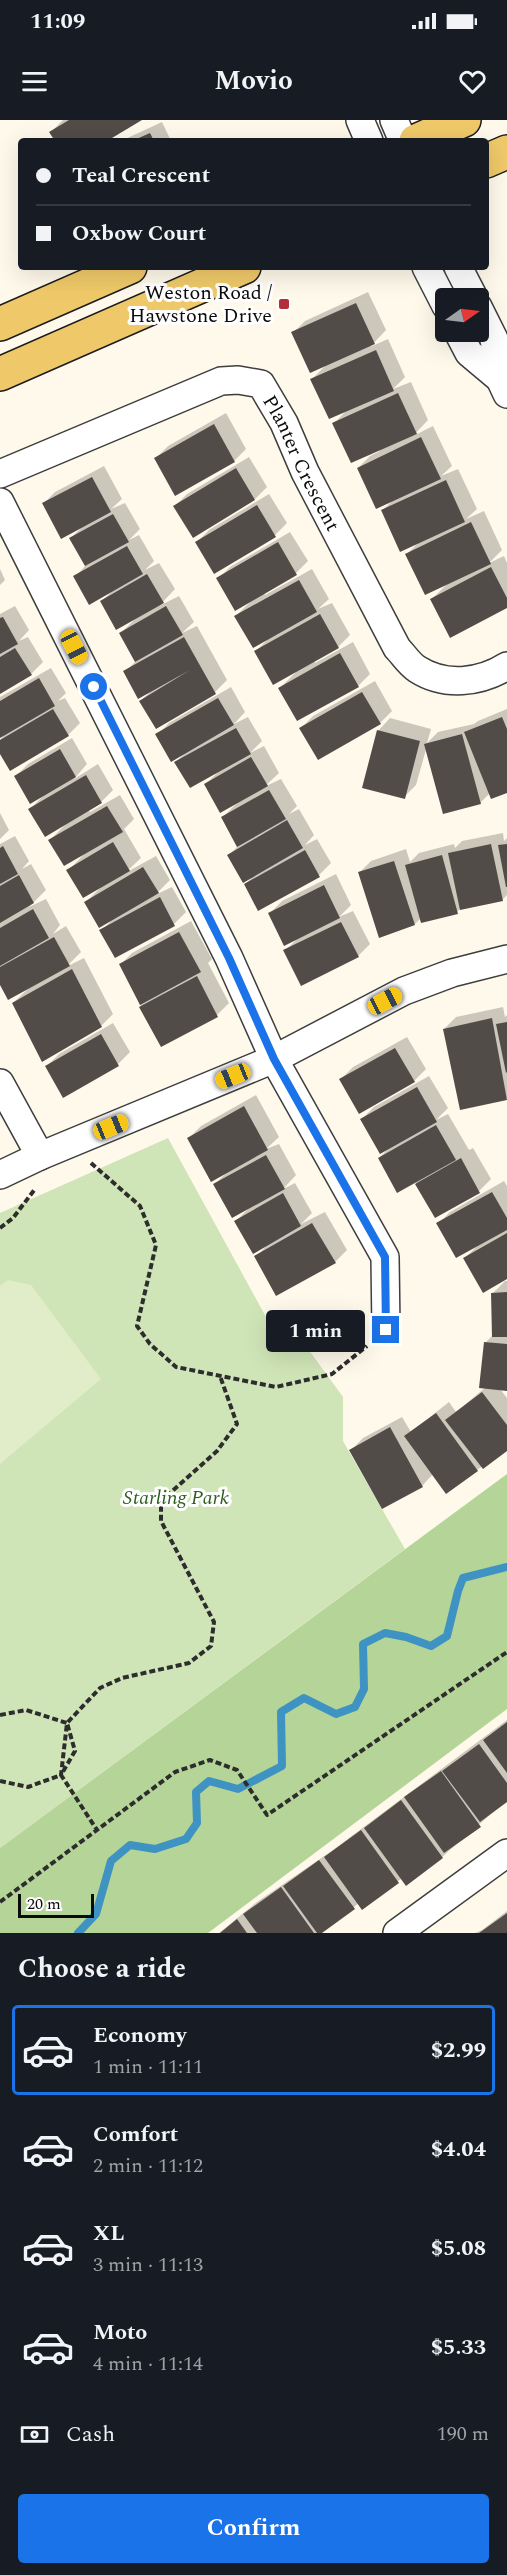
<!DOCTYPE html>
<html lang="en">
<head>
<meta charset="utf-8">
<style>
	:root { --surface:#171b24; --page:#20242c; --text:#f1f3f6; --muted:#9ea1a6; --line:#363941; --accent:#1a73e8 }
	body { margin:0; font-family:Spectral,serif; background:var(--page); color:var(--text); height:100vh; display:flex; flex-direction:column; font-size:22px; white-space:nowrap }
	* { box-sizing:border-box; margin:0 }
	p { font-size:20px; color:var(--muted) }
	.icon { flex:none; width:33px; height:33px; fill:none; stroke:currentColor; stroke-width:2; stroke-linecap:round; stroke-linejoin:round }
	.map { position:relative; height:1813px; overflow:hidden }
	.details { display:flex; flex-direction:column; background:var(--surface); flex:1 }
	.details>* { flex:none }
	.banner { position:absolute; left:18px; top:18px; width:471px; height:132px; border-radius:6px; box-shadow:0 6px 24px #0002; display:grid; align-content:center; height:132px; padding:0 18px; background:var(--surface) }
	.needle { width:39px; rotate:76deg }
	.tools { position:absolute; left:435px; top:168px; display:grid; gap:12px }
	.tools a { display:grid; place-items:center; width:54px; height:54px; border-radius:6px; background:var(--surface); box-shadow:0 6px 24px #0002; font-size:30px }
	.scale { position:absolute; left:18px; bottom:15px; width:76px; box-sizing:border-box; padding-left:6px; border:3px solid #0b0b0b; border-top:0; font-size:16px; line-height:21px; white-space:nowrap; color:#0b0b0b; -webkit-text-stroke:4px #fff; paint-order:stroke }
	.end { position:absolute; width:27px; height:27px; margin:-14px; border:8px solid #1a73e8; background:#fff; box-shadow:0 0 0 3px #fff }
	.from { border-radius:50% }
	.bubble { position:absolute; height:42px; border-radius:6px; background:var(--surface); box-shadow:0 6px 24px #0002; font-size:20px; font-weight:700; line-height:42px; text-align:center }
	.car { position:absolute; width:18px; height:36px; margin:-18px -9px; border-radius:8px; box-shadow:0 0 4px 2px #0007; background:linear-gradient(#f5c518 24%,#345 0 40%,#f5c518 0 76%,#345 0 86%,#f5c518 0) }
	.banner b { display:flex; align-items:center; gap:21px; height:57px; font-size:22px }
	.banner b+b { border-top:2px solid var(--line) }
	.banner i { width:15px; height:15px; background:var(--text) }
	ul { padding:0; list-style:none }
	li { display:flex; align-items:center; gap:18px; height:90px; margin:0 12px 9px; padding:0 6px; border:3px solid transparent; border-radius:6px }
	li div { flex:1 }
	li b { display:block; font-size:22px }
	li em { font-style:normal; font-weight:700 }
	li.current { border-color:var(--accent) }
	li>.icon { width:54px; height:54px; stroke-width:1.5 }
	h2 { padding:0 18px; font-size:27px; line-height:72px }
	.pay { display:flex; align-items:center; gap:15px; height:66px; padding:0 18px; font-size:22px }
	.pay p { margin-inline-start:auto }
	.cta { display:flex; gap:12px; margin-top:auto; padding:12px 18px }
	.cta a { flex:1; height:69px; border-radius:6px; background:var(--accent); color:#fff; font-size:24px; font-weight:700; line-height:69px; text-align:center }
	.status { display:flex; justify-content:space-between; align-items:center; height:42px; padding:0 30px; background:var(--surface); direction:ltr }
	.status svg { height:16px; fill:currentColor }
	header { display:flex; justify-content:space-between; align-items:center; height:78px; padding:0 18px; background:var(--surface); font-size:27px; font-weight:700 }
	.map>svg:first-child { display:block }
</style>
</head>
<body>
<div class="status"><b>11:09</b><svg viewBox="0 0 49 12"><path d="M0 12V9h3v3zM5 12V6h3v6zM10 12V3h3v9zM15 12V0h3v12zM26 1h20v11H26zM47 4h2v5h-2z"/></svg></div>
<header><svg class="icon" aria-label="menu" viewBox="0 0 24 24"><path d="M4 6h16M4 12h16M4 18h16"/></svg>Movio<svg class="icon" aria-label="heart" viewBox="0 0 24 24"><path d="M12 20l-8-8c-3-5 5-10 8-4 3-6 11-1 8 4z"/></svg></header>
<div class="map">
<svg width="507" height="1813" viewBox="0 0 507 1813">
	<rect width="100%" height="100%" fill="#fef9ea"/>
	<path fill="#d0e5b7" d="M 168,1018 L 266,1197 L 311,1233 L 343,1277 L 343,1321 L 405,1429 L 0,1728 L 0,1093 Z"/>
	<path fill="#b5d497" d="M 507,1354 L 507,1589 L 208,1813 L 0,1813 L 0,1728 Z"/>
	<path fill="#e1edc8" d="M 8,1160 L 31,1165 L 101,1259 L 0,1344 L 0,1166 Z"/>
	<path fill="#0003" d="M 63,0 L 140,0 L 104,21 L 57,21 L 51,12 Z
		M 162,2 L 171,21 L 121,21 Z
		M 368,172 L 386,210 L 370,227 L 388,219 L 405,257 L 393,269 L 411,262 L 428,300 L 413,316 L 433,306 L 452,346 L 441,356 L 458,349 L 477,389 L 466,399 L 484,391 L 502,430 L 489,443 L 504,436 L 507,443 L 507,486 L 431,480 L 448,463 L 406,435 L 419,422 L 383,390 L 393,380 L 358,348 L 370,336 L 380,331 L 379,329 L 334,303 L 347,290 L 312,259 L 327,244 L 293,213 L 305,201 Z
		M 226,293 L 246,329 L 234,341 L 176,374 L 156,338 L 168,326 Z
		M 249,337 L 267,367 L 255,379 L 193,416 L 175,386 L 187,374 Z
		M 104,346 L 122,379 L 111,389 L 125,383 L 140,409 L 129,420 L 139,415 L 154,441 L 145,450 L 159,443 L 175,469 L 159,486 L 179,476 L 194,502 L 182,513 L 197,506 L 227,560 L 215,572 L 141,581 L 152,570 L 125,552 L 136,541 L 120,514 L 136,498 L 102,481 L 112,471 L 75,457 L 86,445 L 71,418 L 83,406 L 43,384 L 55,372 Z
		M 269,374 L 287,403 L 275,415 L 215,452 L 197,422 L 209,410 Z
		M 290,412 L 308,441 L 296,453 L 264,472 L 265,475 L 312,449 L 329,479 L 318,489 L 332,483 L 350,515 L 338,527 L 314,540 L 315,543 L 353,522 L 370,554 L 358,566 L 280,568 L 296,552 L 256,531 L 268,519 L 236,496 L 252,480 L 218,459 L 230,447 Z
		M 0,449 L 5,460 L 0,465 Z
		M 15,486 L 29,510 L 19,521 L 28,517 L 43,542 L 31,554 L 0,573 L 0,494 Z
		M 51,548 L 66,573 L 58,581 L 65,578 L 80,603 L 68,615 L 0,631 L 0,620 L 5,614 L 0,616 L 0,577 Z
		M 375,561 L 392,591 L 380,603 L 301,608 L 313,596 Z
		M 231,567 L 245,592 L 234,604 L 248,597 L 262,621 L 250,633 L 264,626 L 279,653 L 264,667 L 281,659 L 297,686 L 289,694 L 299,689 L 314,715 L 305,725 L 317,719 L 331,743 L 319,755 L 246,764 L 253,756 L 229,735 L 238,726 L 222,698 L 237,683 L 206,664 L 219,651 L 176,642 L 185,633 L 157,615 L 169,603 Z
		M 507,589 L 507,671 L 490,673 L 480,683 L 427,626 L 416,665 L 404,677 L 378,611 L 390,598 L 431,609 L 427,623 L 438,612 L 474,604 L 478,601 Z
		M 72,618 L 87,644 L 74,659 L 98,644 L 113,670 L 101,682 L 88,689 L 90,692 L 120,675 L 134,699 L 124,709 L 141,738 L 125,753 L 156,736 L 170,760 L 155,775 L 172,767 L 186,792 L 174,804 L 115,836 L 101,811 L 111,801 L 86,782 L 101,767 L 68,751 L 84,734 L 50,720 L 66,704 L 30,689 L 44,675 L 16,656 L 28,644 Z
		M 0,693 L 9,710 L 0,719 Z
		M 503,713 L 504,721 L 507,718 L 507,775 L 502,780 L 461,788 L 457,792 L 421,798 L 415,804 L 359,753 L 371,741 L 406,729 L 410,742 L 419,733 L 454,724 L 455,728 L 462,721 Z
		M 15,716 L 29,741 L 22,749 L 31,744 L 46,770 L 29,787 L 46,779 L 60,805 L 53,814 L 66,806 L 81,832 L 66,847 L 84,838 L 113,894 L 101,906 L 13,883 L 30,867 L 0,862 L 0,724 Z
		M 336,754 L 351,785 L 339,797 L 353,791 L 370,824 L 358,836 L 285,831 L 298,818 L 270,793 L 282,781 Z
		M 191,801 L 212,839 L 208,843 L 229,883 L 217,895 L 161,925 L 120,845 L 132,833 Z
		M 503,887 L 505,897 L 507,895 L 507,978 L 461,988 L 444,909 L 456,897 Z
		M 113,903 L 130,932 L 118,944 L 47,946 L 59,934 Z
		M 407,917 L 426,949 L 414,961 L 341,959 L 353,947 Z
		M 429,956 L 448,988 L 436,1000 L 448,994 L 469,1030 L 473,1028 L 491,1059 L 479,1071 L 435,1096 L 415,1061 L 379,1038 L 389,1028 L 362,999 L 374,987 Z
		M 256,975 L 279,1017 L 266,1029 L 279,1024 L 296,1055 L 283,1069 L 295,1063 L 312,1093 L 301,1104 L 325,1092 L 347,1130 L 335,1142 L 256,1137 L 268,1124 L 236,1101 L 249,1088 L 215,1064 L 226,1053 L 189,1018 L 201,1006 Z
		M 504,1061 L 507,1066 L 507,1157 L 465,1138 L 478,1125 L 438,1104 L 450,1092 Z
		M 505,1161 L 507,1161 L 507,1270 L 500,1269 L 507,1278 L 507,1329 L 477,1350 L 433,1354 L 422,1366 L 351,1330 L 363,1318 L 402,1297 L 411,1312 L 449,1282 L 456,1292 L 486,1267 L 486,1222 L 493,1215 L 493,1173 Z
		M 507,1600 L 507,1680 L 442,1737 L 402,1758 L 363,1788 L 359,1783 L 321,1813 L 219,1813 L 257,1782 L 333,1730 Z
		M 507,1791 L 507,1813 L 475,1813 L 482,1810 Z"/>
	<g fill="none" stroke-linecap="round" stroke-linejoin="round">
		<path stroke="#3f93c3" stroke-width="8" d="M 78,1813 L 96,1794 L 111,1741 L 130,1725 L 155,1729 L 186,1719 L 197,1703 L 196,1672 L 209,1661 L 238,1669 L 282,1646 L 281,1592 L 304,1578 L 336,1594 L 355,1587 L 364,1569 L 363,1524 L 385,1513 L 406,1517 L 431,1526 L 447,1516 L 458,1471 L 463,1458 L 507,1447"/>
	</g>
	<path fill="#524c48" d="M 69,0 L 142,0 L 107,21 L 55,21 L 49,12 Z
		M 150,13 L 154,21 L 132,21 Z
		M 356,183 L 375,224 L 310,253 L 291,212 Z
		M 376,230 L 394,271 L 329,299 L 310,259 Z
		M 398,273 L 417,314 L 351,343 L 332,303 Z
		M 214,304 L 235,342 L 175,376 L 154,338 Z
		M 421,317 L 441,359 L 376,389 L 357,348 Z
		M 236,348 L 255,380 L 193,418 L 173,386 Z
		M 92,357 L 111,392 L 61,419 L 42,383 Z
		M 446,360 L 465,402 L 400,432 L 381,390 Z
		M 257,385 L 276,417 L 214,454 L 195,422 Z
		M 113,394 L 129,422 L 85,446 L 69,418 Z
		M 471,402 L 491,444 L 425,475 L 405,434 Z
		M 278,422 L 297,455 L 235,491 L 216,458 Z
		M 127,426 L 143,454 L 89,485 L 73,456 Z
		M 491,447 L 507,478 L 507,488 L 450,518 L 430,479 Z
		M 147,454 L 164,483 L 116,510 L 100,481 Z
		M 299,460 L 317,492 L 253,528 L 234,496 Z
		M 166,486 L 183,515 L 135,542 L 119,513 Z
		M 320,494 L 339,528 L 273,565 L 254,531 Z
		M 3,497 L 18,524 L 0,534 L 0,498 Z
		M 184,517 L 216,574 L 156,609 L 139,581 L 190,550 L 138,579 L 123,551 Z
		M 15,528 L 32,555 L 0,574 L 0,537 Z
		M 340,533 L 359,567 L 297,601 L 278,568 Z
		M 39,558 L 55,586 L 0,618 L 0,581 Z
		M 362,572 L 381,604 L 318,640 L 299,608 Z
		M 218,578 L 234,605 L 171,642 L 155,614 Z
		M 53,589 L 69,616 L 10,651 L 0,634 L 0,620 Z
		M 502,597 L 507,609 L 507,673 L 491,679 L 464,612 Z
		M 236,608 L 251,634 L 190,668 L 174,642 Z
		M 377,610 L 420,621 L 405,679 L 362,668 Z
		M 462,614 L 481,684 L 443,694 L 424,624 Z
		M 60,629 L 76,657 L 30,684 L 14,656 Z
		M 251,637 L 268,666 L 220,693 L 204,664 Z
		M 86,655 L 102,683 L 45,717 L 28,689 Z
		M 269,670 L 286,699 L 237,727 L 221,697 Z
		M 107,686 L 123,712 L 64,746 L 48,720 Z
		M 287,700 L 303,728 L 243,763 L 227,735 Z
		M 113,722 L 130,751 L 83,778 L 66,750 Z
		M 491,724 L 503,781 L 460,790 L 448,733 Z
		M 507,724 L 507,767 L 506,767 L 498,725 Z
		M 3,726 L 18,754 L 0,764 L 0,728 Z
		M 305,730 L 320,757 L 258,791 L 244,764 Z
		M 442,735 L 458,794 L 421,803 L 405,745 Z
		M 394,741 L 415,805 L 379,818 L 358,752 Z
		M 143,747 L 159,773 L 99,808 L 84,782 Z
		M 19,755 L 34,783 L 0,803 L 0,766 Z
		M 324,765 L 340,798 L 284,826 L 268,793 Z
		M 160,777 L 175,806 L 115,838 L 99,810 Z
		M 33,789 L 49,818 L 0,846 L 0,808 Z
		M 341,802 L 359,837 L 301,866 L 283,830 Z
		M 179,812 L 201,852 L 140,885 L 119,844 Z
		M 54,817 L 70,846 L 8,880 L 0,865 L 0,847 Z
		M 72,849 L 102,907 L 42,942 L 12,883 Z
		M 197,856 L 218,897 L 161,927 L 139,887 Z
		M 492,898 L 507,980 L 460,990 L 443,909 Z
		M 507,902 L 507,952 L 506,953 L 496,904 Z
		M 101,914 L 119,946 L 63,978 L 45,946 Z
		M 395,928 L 415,962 L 359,994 L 339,959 Z
		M 417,967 L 437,1002 L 380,1034 L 360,999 Z
		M 244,986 L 268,1030 L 211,1062 L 187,1018 Z
		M 436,1005 L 456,1040 L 397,1073 L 378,1038 Z
		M 266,1035 L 285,1069 L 232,1098 L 213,1064 Z
		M 461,1038 L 480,1073 L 435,1098 L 415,1064 Z
		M 492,1072 L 507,1098 L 507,1110 L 456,1138 L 436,1103 Z
		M 283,1073 L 301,1106 L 253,1134 L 234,1101 Z
		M 312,1103 L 336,1143 L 276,1176 L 254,1136 Z
		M 507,1113 L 507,1159 L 483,1173 L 463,1138 Z
		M 507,1172 L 507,1217 L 492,1217 L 491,1173 Z
		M 484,1222 L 507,1224 L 507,1271 L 479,1268 Z
		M 482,1272 L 507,1305 L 507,1331 L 483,1349 L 445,1300 Z
		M 436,1293 L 478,1351 L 446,1374 L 404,1316 Z
		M 390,1307 L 423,1367 L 382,1389 L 349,1330 Z
		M 507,1602 L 507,1653 L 483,1620 Z
		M 479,1624 L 507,1663 L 507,1682 L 480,1702 L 442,1651 Z
		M 441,1651 L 481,1707 L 444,1733 L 404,1677 Z
		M 401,1680 L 443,1738 L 406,1766 L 364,1708 Z
		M 361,1710 L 399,1763 L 362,1790 L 324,1737 Z
		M 319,1740 L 355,1789 L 322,1813 L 317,1813 L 283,1766 Z
		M 281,1767 L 314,1813 L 257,1813 L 243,1794 Z
		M 507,1793 L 507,1813 L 479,1813 Z
		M 237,1799 L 247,1813 L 220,1813 Z"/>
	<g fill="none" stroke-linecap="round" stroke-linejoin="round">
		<defs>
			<g id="minor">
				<path d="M 360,0 L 369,21"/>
				<path d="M 394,0 L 403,21"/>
				<path d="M 426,147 L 446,186"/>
				<path d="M 458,147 L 474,178"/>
				<path d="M 478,187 L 494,219 L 500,259 L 507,274"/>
				<path d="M 458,212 L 469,233 L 500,259"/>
				<path id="s1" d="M 0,354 L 221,261 L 238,260 L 261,264 L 284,303 L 305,352 L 397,528 C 403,534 409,544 417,549 C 445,567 480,563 507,546"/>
				<path d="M 0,382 L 229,838 L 274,939 L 385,1137 L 386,1210"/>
				<path d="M 0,963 L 40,1036"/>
				<path d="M 0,1055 L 40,1036 L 274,939 L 404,871 L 452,853 L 507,839"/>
				<path d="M 397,1813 L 507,1733"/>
			</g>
			<path id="major" d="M 416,21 L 464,0
				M 486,41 L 507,32
				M 0,204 L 130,147
				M 0,254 L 244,147"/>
		</defs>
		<use href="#minor" stroke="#3e3e3e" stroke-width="30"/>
		<use href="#major" stroke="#1c1c1c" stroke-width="36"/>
		<path stroke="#2d2d2d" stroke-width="4" stroke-dasharray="6 3" stroke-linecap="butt" d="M 91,1043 L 140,1086 L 156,1125 L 137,1206 L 150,1224 L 176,1247 L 276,1267 L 332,1254 L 367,1226
			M 0,1108 L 13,1098 L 35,1069
			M 0,1595 L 26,1590 L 67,1603 L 61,1655 L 75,1631 L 67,1603 L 100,1568 L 122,1558 L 189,1543 L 211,1526 L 214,1502 L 161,1401 L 161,1381 L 217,1331 L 237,1304 L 220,1256
			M 0,1661 L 28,1667 L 61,1655 L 97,1710
			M 0,1782 L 175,1652 L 210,1640 L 237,1650 L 267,1695 L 507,1532"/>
		<use href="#minor" stroke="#fff" stroke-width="27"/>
		<use href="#major" stroke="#efc969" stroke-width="33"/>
	</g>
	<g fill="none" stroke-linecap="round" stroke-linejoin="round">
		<path stroke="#1a73e8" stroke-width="8" d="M 94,567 L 229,838 L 274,939 L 385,1137 L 386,1210"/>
	</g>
	<rect fill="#b02d39" stroke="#fff" stroke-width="2" x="278" y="178" width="12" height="12" rx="3"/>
	<g text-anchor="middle" stroke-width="6" stroke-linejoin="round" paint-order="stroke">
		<g font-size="20" fill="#0b0b0b" stroke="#fff" text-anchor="end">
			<text x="272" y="179">Weston Road /<tspan x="272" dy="23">Hawstone Drive</tspan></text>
		</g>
		<g font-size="20" fill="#0b0b0b" stroke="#fff">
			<text dy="7" stroke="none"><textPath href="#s1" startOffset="369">Planter Crescent</textPath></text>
		</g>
		<g font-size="20" font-style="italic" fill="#2f5d21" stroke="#fff">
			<text x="176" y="1384">Starling Park</text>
		</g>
	</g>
</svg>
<div class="tools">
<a><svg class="needle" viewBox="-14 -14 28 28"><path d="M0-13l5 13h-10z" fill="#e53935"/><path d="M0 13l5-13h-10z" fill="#9ea1a6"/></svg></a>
</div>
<div class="scale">20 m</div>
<i class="end from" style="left:94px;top:567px"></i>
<i class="end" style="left:386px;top:1210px"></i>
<div class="bubble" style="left:266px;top:1190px;width:99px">1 min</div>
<i class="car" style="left:74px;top:527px;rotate:153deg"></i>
<i class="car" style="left:385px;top:881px;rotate:62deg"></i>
<i class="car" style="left:233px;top:956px;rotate:248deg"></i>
<i class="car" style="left:111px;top:1007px;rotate:68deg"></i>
<div class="banner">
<b><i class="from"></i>Teal Crescent</b>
<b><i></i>Oxbow Court</b>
</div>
</div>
<section class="details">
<h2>Choose a ride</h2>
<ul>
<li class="current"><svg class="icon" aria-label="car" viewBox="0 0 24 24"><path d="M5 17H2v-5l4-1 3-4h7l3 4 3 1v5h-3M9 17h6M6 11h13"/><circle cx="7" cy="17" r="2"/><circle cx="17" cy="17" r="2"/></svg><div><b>Economy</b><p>1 min · 11:11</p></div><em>$2.99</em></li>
<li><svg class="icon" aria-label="car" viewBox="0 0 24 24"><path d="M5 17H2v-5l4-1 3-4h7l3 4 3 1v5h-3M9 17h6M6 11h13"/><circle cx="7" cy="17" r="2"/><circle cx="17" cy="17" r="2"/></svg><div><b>Comfort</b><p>2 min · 11:12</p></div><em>$4.04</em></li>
<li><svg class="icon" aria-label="car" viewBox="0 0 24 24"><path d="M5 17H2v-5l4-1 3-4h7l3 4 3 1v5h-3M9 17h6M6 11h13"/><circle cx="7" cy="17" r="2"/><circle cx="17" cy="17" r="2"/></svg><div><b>XL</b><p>3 min · 11:13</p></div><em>$5.08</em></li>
<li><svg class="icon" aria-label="car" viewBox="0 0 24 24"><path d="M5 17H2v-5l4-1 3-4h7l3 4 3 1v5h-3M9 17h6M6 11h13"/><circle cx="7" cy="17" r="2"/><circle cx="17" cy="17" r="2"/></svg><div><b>Moto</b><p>4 min · 11:14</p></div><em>$5.33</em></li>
</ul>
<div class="pay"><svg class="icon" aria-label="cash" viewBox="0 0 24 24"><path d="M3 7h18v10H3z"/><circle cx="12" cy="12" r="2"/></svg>Cash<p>190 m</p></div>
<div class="cta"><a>Confirm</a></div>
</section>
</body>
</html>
